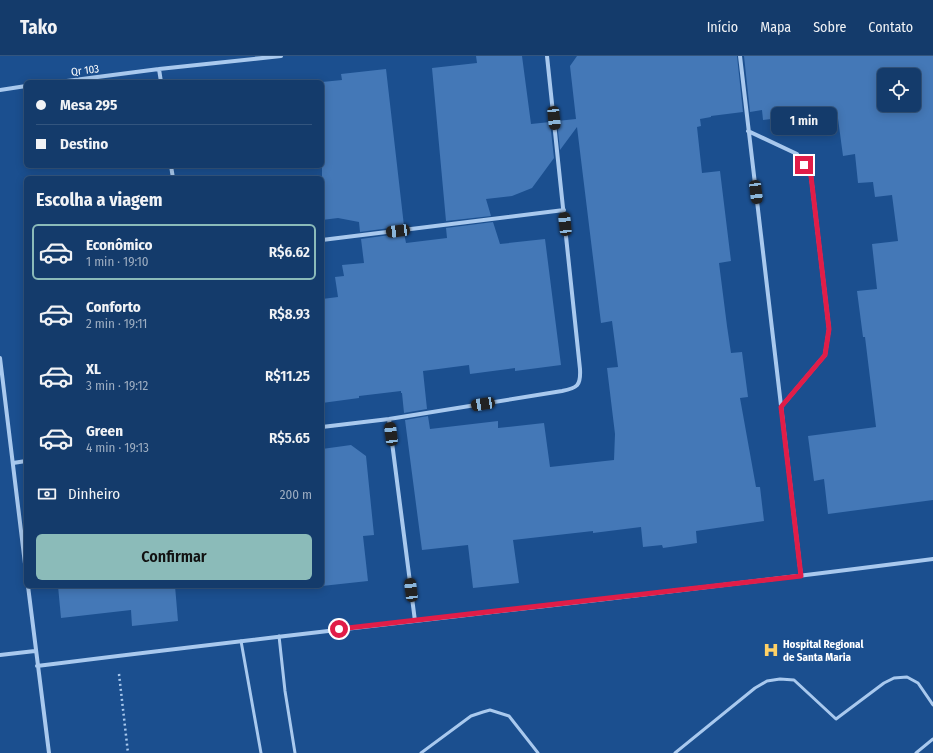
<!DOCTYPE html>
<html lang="pt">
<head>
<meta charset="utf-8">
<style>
	:root { --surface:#143b6b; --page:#1d4271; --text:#f1f3f6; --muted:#9dadc1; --line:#33557e; --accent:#8bbbb9 }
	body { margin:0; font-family:"Fira Sans Condensed",sans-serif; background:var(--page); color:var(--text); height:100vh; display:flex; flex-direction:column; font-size:15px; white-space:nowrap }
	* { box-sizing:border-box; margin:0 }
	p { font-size:13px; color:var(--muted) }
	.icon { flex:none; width:22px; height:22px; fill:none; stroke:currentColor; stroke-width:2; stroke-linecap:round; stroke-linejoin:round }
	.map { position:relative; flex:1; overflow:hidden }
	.details { position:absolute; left:24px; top:120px; width:300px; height:412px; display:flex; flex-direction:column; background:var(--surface); border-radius:6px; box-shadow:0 2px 10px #0003,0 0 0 1px var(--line) }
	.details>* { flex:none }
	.guide { position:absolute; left:24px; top:24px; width:300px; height:88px; border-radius:6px; box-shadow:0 2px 10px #0003,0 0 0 1px var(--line); display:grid; align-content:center; height:88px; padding:0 12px; background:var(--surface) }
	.buttons { position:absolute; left:877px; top:12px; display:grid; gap:8px }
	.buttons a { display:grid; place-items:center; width:44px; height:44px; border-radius:6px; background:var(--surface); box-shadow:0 2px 10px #0003,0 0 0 1px var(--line); font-size:20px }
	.end { position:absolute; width:18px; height:18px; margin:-9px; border:5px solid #e11d48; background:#fff; box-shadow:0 0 0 2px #fff }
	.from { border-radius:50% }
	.bubble { position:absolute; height:28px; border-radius:6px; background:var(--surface); box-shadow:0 2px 10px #0003,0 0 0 1px var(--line); font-size:13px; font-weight:600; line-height:28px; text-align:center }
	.car { position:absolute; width:12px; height:24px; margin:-12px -6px; border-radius:5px; box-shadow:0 0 3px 1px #0007; background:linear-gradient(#222 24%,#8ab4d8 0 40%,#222 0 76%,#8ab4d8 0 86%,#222 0) }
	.guide b { display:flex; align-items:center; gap:14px; height:38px; font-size:15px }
	.guide b+b { border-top:1px solid var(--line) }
	.guide i { width:10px; height:10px; background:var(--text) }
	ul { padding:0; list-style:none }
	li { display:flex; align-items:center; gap:12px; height:56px; margin:0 8px 6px; padding:0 4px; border:2px solid transparent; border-radius:6px }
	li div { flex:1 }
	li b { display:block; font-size:15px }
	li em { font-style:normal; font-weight:600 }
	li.current { border-color:var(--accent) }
	li>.icon { width:36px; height:36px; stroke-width:1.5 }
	h2 { padding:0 12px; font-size:18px; line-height:48px }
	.pay { display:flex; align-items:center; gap:10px; height:44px; padding:0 12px; font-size:15px }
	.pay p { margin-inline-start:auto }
	.cta { display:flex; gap:8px; margin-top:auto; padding:8px 12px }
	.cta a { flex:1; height:46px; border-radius:6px; background:var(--accent); color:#111; font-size:16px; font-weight:600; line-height:46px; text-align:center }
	header { display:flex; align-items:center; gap:24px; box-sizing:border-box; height:56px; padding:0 20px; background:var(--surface); border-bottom:1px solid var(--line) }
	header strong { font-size:19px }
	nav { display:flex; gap:22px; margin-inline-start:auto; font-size:14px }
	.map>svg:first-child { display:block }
</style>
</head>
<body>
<header>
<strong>Tako</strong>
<nav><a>Início</a><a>Mapa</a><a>Sobre</a><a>Contato</a></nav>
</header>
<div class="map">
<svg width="933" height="697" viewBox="0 0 933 697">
	<rect width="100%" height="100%" fill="#1b4f8f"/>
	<path fill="#4478b7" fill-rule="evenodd" d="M 476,0 L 522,0 L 531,68 L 550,66 L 554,102 L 532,132 L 512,140 L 486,143 L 491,160 L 446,165 L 432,12 L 477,7 Z
		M 577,0 L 737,0 L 743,56 L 711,60 L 711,61 L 700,63 L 701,70 L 697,71 L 702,117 L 720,115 L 731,205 L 719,207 L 727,270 L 731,297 L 742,296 L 748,341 L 740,342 L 756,431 L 760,431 L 764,465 L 696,475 L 697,487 L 663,492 L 662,489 L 643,491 L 641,471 L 593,477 L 593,475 L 513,484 L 519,527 L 473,532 L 468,489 L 422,494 L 405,364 L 428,360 L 430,373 L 498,365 L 498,372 L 544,367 L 550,411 L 614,404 L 615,378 L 607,312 L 618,311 L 612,265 L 601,267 L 577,71 L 560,94 L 557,65 L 576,63 L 570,10 Z
		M 744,0 L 933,0 L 933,444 L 828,458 L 824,423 L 814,425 L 808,380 L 876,371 L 865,281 L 863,281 L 857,235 L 877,233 L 872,188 L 898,185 L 892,139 L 875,141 L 873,126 L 858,127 L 855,98 L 843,100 L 837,55 L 763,64 L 762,54 L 750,56 ZM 884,19 L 914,19 L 914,49 L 884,49 Z
		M 386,13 L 404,170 L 360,176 L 359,166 L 338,162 L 322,164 L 322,26 L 342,24 L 341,18 Z
		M 493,166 L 500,188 L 545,183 L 561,309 L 515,315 L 515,312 L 470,318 L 469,309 L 423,315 L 427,353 L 404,357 L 402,337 L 401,337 L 401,335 L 359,340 L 359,342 L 322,347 L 322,243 L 338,241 L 335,221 L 344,220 L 342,209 L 364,207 L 361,183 L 404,177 L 406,187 L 447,182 L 446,172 Z
		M 351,389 L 366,400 L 374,479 L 363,480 L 368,525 L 322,530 L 322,393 Z
		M 58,530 L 175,530 L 178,565 L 132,570 L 131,554 L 61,562 Z"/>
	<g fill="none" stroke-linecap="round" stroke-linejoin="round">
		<path stroke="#a9c9ee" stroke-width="2.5" stroke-dasharray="2 3" stroke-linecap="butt" d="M 119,618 L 128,697"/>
		<path stroke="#a9c9ee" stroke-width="3" d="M 279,580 L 285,635 L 295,697
			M 241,585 L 261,697
			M 421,697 L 471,660 L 483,656 L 490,654 L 509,660 L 538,697
			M 675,697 L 755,632 L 767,625 L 780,623 L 794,624 L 836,663 L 884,627 L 894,622 L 907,621 L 918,627 L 933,649
			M 916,697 L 933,683"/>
		<path stroke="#a9c9ee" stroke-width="4" d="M 740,0 L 801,520
			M 159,13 L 161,26
			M 59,26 L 159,13 L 281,0
			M 0,34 L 26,30
			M 748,75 L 797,98 L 811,120 L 829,273 L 825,299 L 781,351
			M 171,110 L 173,122
			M 322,184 L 564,154
			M 0,302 L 26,516
			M 389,363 L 415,565
			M 322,371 L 389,363 L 562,335 C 577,332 581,330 580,313 L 547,0
			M 13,407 L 26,405
			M 28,530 L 49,697
			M 0,599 L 35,595
			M 37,610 C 336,572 635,542 933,503"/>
	</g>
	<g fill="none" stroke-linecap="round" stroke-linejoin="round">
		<path stroke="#e11d48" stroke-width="5" d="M 339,573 L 801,520 L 781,351 L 825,299 L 829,273 L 811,120 L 804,109"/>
	</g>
	<defs>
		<symbol id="hospital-bare" viewBox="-9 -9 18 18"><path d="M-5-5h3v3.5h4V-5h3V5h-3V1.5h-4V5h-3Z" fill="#ffd166" stroke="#1b4f8f" stroke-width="2.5" paint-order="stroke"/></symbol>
	</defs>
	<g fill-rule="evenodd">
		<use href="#hospital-bare" x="760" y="583" width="22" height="22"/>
	</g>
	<g text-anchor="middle" stroke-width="3" stroke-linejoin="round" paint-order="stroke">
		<g font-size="11" fill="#fff" stroke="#1b4f8f">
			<text transform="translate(85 14) rotate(-7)" y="4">Qr 103</text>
		</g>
		<g font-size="11" font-weight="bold" fill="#fff" stroke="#1b4f8f" text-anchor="start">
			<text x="783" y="592">Hospital Regional<tspan x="783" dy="13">de Santa Maria</tspan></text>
		</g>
	</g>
</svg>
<div class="buttons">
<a><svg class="icon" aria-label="locate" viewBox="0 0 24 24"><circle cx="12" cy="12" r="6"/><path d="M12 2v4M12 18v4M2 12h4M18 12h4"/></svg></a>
</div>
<i class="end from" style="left:339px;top:573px"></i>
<i class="end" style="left:804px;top:109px"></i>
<div class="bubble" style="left:771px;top:51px;width:66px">1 min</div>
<i class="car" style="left:554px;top:62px;rotate:174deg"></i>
<i class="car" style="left:756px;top:136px;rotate:173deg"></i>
<i class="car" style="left:565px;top:168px;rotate:354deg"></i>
<i class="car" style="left:398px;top:175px;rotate:263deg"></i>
<i class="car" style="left:483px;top:348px;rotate:261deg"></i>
<i class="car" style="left:391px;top:378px;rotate:353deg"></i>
<i class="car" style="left:411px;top:534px;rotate:353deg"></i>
<div class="guide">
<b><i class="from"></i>Mesa 295</b>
<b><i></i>Destino</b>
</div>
<section class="details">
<h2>Escolha a viagem</h2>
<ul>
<li class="current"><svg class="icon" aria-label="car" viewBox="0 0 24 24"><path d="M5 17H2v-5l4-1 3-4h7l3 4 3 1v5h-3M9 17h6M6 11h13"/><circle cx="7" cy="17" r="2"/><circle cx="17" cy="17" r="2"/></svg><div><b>Econômico</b><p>1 min · 19:10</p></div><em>R$6.62</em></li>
<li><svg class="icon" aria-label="car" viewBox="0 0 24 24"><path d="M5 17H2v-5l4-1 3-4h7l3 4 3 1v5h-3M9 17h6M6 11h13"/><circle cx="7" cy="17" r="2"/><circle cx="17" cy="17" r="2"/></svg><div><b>Conforto</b><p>2 min · 19:11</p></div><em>R$8.93</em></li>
<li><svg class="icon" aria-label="car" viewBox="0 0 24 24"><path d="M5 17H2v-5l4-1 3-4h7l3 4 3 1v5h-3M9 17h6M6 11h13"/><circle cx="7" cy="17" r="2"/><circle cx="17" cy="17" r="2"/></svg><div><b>XL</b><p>3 min · 19:12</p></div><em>R$11.25</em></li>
<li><svg class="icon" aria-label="car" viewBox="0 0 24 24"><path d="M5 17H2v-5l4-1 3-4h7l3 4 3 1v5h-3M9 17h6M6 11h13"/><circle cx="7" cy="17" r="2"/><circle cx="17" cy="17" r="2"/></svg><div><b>Green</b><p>4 min · 19:13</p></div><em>R$5.65</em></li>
</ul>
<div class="pay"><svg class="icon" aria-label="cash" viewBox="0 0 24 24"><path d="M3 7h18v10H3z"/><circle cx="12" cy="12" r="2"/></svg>Dinheiro<p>200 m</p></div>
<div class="cta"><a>Confirmar</a></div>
</section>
</div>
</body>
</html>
